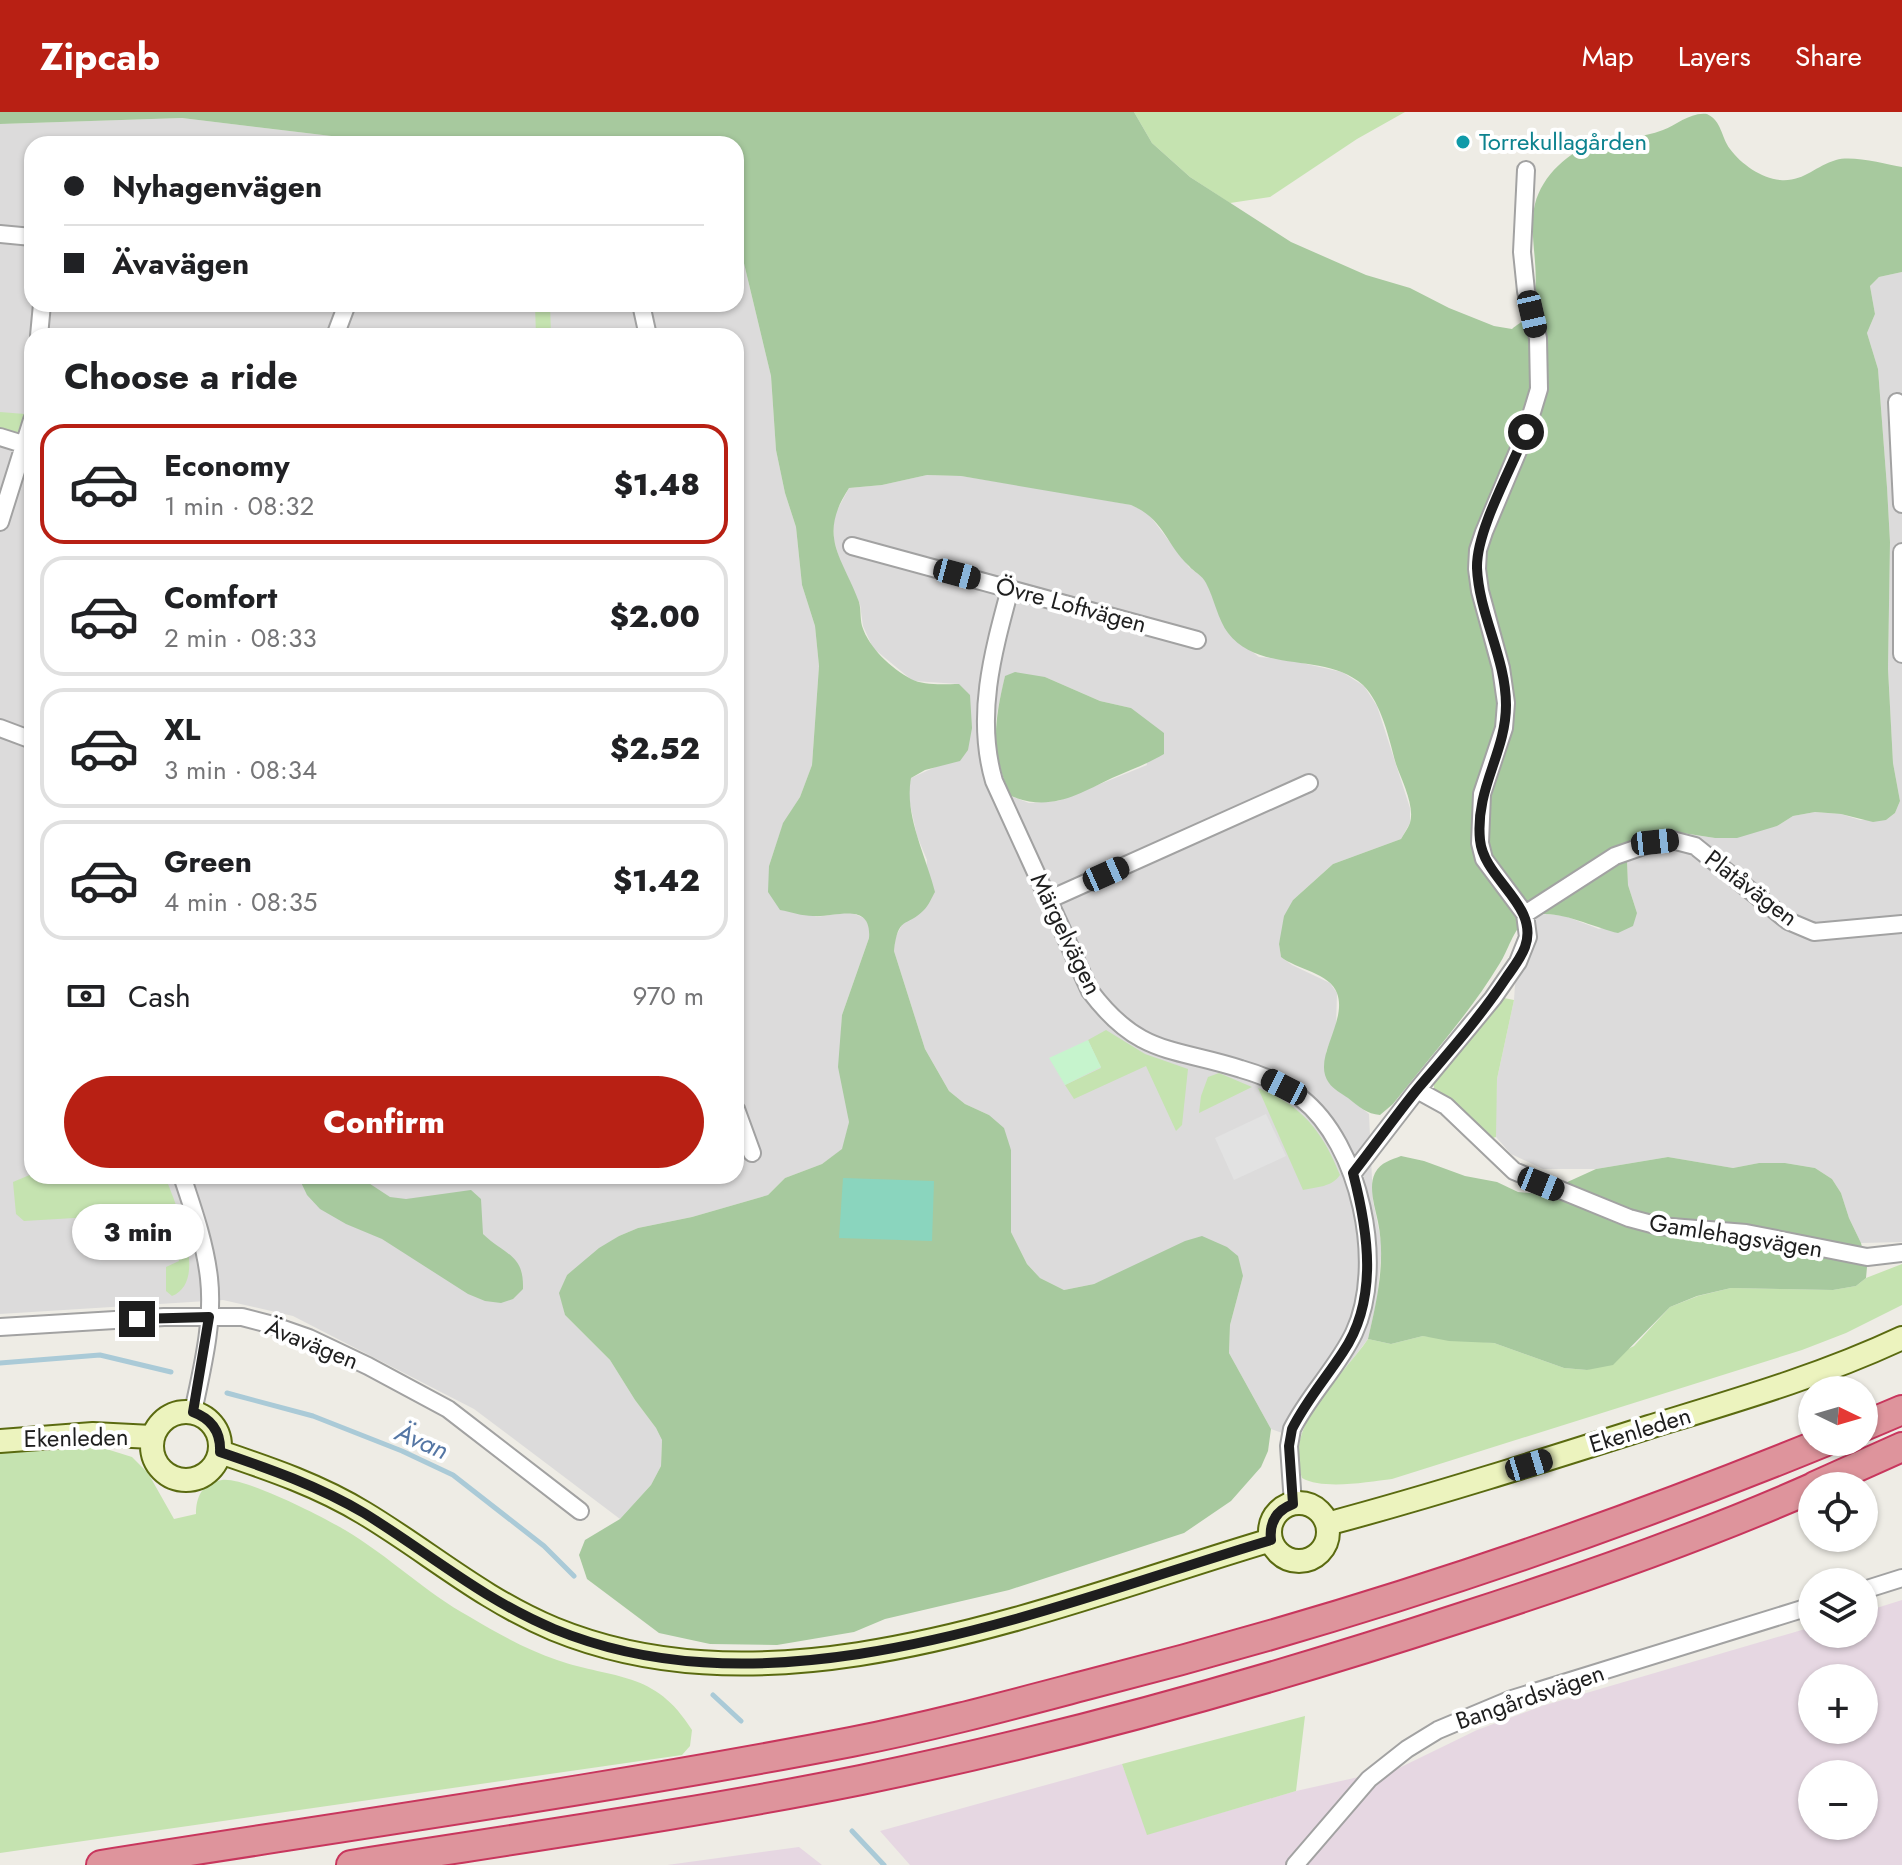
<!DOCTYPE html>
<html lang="en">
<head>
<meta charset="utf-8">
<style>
	:root { --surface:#fff; --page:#f2f2f2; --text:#202124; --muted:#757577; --line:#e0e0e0; --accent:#b82014 }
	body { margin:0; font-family:Jost,sans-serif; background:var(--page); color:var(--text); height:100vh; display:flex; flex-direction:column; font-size:30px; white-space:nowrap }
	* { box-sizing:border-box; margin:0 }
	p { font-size:26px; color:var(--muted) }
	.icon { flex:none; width:44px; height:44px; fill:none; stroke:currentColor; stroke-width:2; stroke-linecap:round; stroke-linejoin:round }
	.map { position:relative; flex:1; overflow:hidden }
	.sheet { position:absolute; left:24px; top:216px; width:720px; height:856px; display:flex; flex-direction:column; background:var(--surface); border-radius:24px; box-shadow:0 2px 6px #0004 }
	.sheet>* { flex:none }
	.banner { position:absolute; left:24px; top:24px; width:720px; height:176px; border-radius:24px; box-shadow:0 2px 6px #0004; display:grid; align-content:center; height:176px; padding:0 40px; background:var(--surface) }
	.needle { width:52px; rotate:95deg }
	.controls { position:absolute; left:1798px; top:1264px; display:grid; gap:16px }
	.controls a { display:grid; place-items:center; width:80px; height:80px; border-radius:50%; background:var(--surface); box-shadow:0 2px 6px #0004; font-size:40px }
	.end { position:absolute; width:36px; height:36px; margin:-18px; border:10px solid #1e1e1e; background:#fff; box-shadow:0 0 0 4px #fff }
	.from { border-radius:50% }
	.bubble { position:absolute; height:56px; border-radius:28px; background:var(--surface); box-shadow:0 2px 6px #0004; font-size:26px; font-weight:800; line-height:56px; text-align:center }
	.car { position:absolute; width:24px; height:48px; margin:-24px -12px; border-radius:10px; box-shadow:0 0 6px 2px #0007; background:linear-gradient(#222 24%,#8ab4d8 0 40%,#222 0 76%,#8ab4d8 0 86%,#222 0) }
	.banner b { display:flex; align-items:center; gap:28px; height:76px; font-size:30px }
	.banner b+b { border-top:2px solid var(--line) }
	.banner i { width:20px; height:20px; background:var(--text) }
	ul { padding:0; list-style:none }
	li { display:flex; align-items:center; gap:24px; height:120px; margin:0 16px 12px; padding:0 24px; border:4px solid var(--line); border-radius:24px }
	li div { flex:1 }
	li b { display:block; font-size:30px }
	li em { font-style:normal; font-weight:800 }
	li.selected { border-color:var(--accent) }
	li>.icon { width:72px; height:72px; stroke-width:1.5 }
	h2 { padding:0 40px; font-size:36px; line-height:96px }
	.pay { display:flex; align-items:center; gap:20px; height:88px; padding:0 40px; font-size:30px }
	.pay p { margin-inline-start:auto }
	.button { display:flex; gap:16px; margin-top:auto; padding:16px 40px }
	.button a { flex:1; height:92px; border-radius:48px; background:var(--accent); color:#fff; font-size:32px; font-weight:800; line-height:92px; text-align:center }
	header { display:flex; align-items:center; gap:48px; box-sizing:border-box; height:112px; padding:0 40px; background:var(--accent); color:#fff }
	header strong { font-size:38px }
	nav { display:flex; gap:44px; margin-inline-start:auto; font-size:28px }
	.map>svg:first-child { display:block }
</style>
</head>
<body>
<header>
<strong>Zipcab</strong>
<nav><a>Map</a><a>Layers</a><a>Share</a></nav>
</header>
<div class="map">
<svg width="1902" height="1753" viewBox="0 0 1902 1753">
	<rect width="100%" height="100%" fill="#eeece5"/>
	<path fill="#dcdbdb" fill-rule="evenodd" d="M 182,6 L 398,32 L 32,32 L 32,192 L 736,192 L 736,118 L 771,264 L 776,338 L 785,381 L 796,415 L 802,473 L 815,514 L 819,554 L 812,653 L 800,685 L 783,712 L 769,754 L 816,805 L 850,800 L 866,807 L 870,815 L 869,826 L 842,903 L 841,927 L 849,1010 L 843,1037 L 822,1052 L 785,1066 L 768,1083 L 692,1105 L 638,1116 L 619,1124 L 567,1163 L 560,1181 L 565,1203 L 610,1248 L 635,1288 L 656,1316 L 662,1328 L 661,1354 L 651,1373 L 620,1407 L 474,1297 L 293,1204 L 223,1188 L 0,1202 L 0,12 ZM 32,224 L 736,224 L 736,1064 L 32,1064 Z
		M 1902,160 L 1902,1130 L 1861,1131 L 1849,1106 L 1841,1081 L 1832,1067 L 1815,1056 L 1785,1051 L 1759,1051 L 1733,1056 L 1668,1045 L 1596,1057 L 1543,1057 L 1511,1042 L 1496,1025 L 1495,1012 L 1497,967 L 1514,888 L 1517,843 L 1530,805 L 1546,802 L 1565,804 L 1599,817 L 1637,801 L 1628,773 L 1627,749 L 1632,731 L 1642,722 L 1663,718 L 1715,726 L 1777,714 L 1793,704 L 1815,700 L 1841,702 L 1860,708 L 1886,708 L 1895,701 L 1900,689 L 1893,651 L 1888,557 L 1890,430 L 1887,375 L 1878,257 L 1867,221 L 1875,202 L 1870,174 L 1879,165 Z
		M 927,363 L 961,364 L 1068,381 L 1131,393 L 1147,400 L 1189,455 L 1205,467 L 1228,521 L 1259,545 L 1284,547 L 1342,560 L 1364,574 L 1377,594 L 1410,696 L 1410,711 L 1401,727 L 1333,752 L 1293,788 L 1279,832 L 1281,845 L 1292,853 L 1330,871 L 1337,881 L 1336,915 L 1326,940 L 1329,971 L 1369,1002 L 1373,1089 L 1382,1133 L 1377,1188 L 1368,1227 L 1308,1305 L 1299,1327 L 1271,1317 L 1229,1241 L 1230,1213 L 1243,1164 L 1133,1156 L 1094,1172 L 1064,1178 L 1040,1166 L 1027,1152 L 1011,1120 L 1011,1038 L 989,1003 L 965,992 L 949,979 L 925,937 L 894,839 L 895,826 L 904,809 L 924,798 L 927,748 L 917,724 L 908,683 L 911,666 L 942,652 L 959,572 L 913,569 L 873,536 L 863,514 L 860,492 L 842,457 L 834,428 L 833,406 L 849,376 L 882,373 ZM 1005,564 L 1045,565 L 1100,589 L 1131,596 L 1147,653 L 1058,689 L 1029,691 L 1011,684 L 994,631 L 997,601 Z"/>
	<path fill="#e6d7e2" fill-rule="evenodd" d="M 1902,1488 L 1902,1753 L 910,1753 L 880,1719 L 1122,1652 L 1148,1722 L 1296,1679 L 1399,1656 L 1477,1618 L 1542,1594 L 1812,1515 L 1812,1522 L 1864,1522 L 1864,1500 ZM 1812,1566 L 1864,1566 L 1864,1618 L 1812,1618 ZM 1812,1662 L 1864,1662 L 1864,1714 L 1812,1714 Z
		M 799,1735 L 822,1753 L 667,1753 Z"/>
	<path fill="#c5e3b0" d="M 1134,0 L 1405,0 L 1357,27 L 1270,85 L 1230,91 L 1190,65 L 1152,31 Z
		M 535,192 L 550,192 L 551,224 L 536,224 Z
		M 0,300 L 25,302 L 23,315 L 18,322 L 0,319 Z
		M 1504,886 L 1514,888 L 1497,967 L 1496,1025 L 1490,1027 L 1476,1011 L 1434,980 L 1434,972 Z
		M 1106,918 L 1145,942 L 1188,957 L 1182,1013 L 1176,1019 L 1146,954 L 1074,987 L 1065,973 L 1101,956 L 1088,928 Z
		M 1219,961 L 1252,975 L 1199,1001 L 1201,984 L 1208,965 Z
		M 1258,976 C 1302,993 1323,1020 1340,1063 C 1332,1075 1317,1075 1303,1078 Z
		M 32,1062 L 165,1064 C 175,1091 210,1169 172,1184 L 166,1179 L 166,1155 L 179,1149 L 174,1117 L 144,1118 L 142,1102 L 24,1109 L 16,1102 L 13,1070 Z
		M 1902,1152 L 1902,1193 L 1846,1221 L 1802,1238 L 1392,1367 C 1368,1370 1323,1378 1302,1366 C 1283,1311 1340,1268 1368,1227 L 1391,1232 L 1423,1224 L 1494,1231 L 1564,1256 L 1587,1258 L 1634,1234 L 1670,1195 L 1698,1184 L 1731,1176 L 1833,1178 L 1856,1174 L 1866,1166 Z
		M 100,1335 L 132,1345 L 148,1361 L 174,1407 L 196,1402 C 196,1385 202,1371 222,1368 C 246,1365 323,1405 345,1418 C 389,1444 426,1481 470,1505 C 497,1521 527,1538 557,1548 C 615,1568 655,1558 692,1618 L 690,1634 L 682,1643 L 0,1741 L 0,1340 L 34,1336 Z
		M 1305,1604 L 1296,1679 L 1147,1723 L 1122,1652 Z"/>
	<path fill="#a7c99e" d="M 0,0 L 1134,0 L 1152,31 L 1190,65 L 1291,130 L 1366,163 L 1410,176 L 1449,196 L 1494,214 L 1512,217 C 1516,213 1523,210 1526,205 C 1547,173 1526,127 1535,92 C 1542,64 1569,38 1598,31 C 1619,26 1642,26 1663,18 C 1677,13 1690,0 1707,2 C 1722,9 1721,25 1730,37 C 1741,52 1761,66 1780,68 C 1804,70 1815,54 1836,48 C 1852,43 1885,52 1902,55 L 1902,160 L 1879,165 L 1870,174 L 1875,202 L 1867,221 L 1878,257 L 1887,375 L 1890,430 L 1888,557 L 1893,651 L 1900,689 L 1895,701 L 1886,708 L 1873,710 L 1841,702 L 1815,700 L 1793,704 L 1777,714 L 1737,726 L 1715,726 L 1663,718 L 1642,722 L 1632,731 L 1627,749 L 1628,773 L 1637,801 L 1633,814 L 1618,821 C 1594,816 1553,794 1530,805 C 1515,812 1508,839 1500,851 C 1470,901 1429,946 1393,992 L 1380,1003 C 1367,1002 1359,995 1348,986 C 1342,982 1333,977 1329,971 C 1311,947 1348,910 1337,881 C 1330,861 1296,857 1281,845 L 1279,832 L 1284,804 L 1293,788 L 1333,752 L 1401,727 C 1404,722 1408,716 1410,711 C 1415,694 1402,669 1396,652 C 1389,627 1382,592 1363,573 C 1325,539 1261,563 1228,521 C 1218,508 1214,486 1206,471 C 1202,463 1194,460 1189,454 C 1165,431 1164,407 1131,393 L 961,364 L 927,363 L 882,373 L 849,376 C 817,425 842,444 859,490 C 861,497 860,506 862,514 C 869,536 891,556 911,567 C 924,574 945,572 959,572 L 970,583 L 972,616 L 968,638 L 960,649 L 925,658 L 911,666 C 904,703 926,744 935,780 C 932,785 929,793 924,798 C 906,816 898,803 894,839 L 925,937 L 949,979 L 965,992 L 989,1003 L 1004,1016 L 1011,1038 L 1011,1120 L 1027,1152 L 1040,1166 L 1064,1178 L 1094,1172 L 1185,1129 L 1202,1124 L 1227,1135 L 1238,1144 L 1243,1164 L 1230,1213 L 1229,1241 L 1271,1317 L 1268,1339 L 1261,1355 L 1231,1389 L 1184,1421 L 1009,1478 L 885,1507 L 854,1520 L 777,1533 L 710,1532 L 659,1521 L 587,1467 L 579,1443 L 585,1428 L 620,1407 L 651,1373 L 661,1354 L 662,1328 L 656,1316 L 635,1288 L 610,1248 L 565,1203 L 559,1181 L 567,1163 L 599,1136 L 619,1124 L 638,1116 L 692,1105 L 768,1083 L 785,1066 L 822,1052 L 842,1037 L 849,1010 L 838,955 L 842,903 L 869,826 C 872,788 834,806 813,804 C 802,804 791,800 780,798 L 768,780 L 769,754 L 783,711 L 800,685 L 812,653 L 819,554 L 815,514 L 802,473 L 796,415 L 785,381 L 776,338 L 771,264 L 736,118 L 736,32 L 398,32 L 182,6 L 0,12 Z
		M 1015,560 L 1045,565 L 1100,589 L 1131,596 L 1164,621 L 1164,642 C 1147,652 1130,658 1112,666 C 1077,683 1050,700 1011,684 C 990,640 994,611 1005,564 Z
		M 1401,1044 L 1424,1049 L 1465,1064 L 1497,1070 L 1518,1080 L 1541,1082 L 1596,1057 L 1668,1045 L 1733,1056 L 1759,1051 L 1785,1051 L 1815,1056 L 1832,1067 L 1841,1081 L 1849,1106 L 1861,1131 L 1867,1155 L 1866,1166 L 1856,1174 L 1833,1178 L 1731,1176 L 1697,1184 L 1670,1195 L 1613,1253 L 1587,1258 L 1564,1256 L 1494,1231 L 1449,1229 L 1423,1224 L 1391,1232 L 1368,1227 C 1377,1188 1386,1149 1378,1110 C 1375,1095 1368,1075 1375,1061 C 1381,1050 1391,1048 1401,1044 Z
		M 298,1064 L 358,1064 L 390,1085 L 406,1087 L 471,1078 L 481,1087 L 483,1122 C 506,1144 524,1142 523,1177 L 513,1187 L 501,1191 L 485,1189 L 468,1182 L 382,1127 L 346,1112 L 320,1097 L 307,1083 Z"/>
	<path fill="#c6f4cd" d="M 1088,928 L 1101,955 L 1065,973 L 1049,946 Z"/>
	<path fill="#8ad5be" d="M 843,1066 L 934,1069 L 932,1129 L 839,1126 Z"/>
	<path fill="#e2e2e2" d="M 1266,1002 L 1286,1044 L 1234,1068 L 1215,1026 Z"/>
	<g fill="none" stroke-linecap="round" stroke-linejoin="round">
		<path stroke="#aacad7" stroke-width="5" d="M 0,1251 L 100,1243 L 171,1260
			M 227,1281 L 313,1304 L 402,1339 L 453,1363 L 544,1434 L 574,1464
			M 713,1583 L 741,1609
			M 852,1719 L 884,1753"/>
		<defs>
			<path id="street" d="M 0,122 L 32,125
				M 641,192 L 648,224
				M 39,224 L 42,192
				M 335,224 L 347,192
				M 1897,290 L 1902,392
				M 0,325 L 26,333
				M 0,410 L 32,308
				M 852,434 L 1197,528
				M 1902,440 L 1902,542
				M 1010,477 C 993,540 975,604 994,669 L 1090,879 C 1139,944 1172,935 1241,957 C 1262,963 1284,972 1301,986 C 1360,1032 1386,1153 1354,1221 C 1338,1255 1309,1283 1292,1317 L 1289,1334 L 1293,1392
				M 0,616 L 32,628
				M 1048,788 L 1309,671
				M 1525,802 L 1615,744 L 1655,730 L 1672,728 L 1695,734 L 1788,809 L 1814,820 L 1902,812
				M 1417,978 L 1446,994 L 1514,1059 L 1629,1106 L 1659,1114 L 1746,1121 L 1867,1145 L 1902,1141
				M 736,997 L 752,1041
				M 1353,1061 L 1417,978 L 1493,886 L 1518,850 L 1528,825 L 1525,802 L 1484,747 L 1480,731 L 1482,682 L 1504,616 L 1506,591 L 1501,556 L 1480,479 L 1477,457 L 1478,438 L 1484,420 L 1526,320 L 1539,277 L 1538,226 L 1526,179 L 1522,140 L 1526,58
				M 182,1064 C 193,1097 205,1131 209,1166 C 214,1210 202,1257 193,1300
				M 0,1215 L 164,1205 L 242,1205 L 269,1212 L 309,1226 L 368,1254 L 448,1297 L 580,1399
				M 1864,1478 L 1902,1466
				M 1295,1753 L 1369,1667 L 1407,1637 L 1438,1618 L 1512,1587 L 1812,1494"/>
			<path id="secondary" d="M152 1334a34 34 0 1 1 68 0a34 34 0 1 1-68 0Z
				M 0,1329 L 93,1322 L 152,1325
				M 220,1340 C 270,1357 318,1373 364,1401 C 429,1440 482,1487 554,1517 C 781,1610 1052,1493 1271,1428
				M1270 1420a29 29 0 1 1 58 0a29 29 0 1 1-58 0Z
				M 1327,1412 C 1435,1383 1542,1349 1649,1315 C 1734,1289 1821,1264 1902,1226"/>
			<path id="highway" d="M 1864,1314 L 1902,1298
				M 1815,1374 L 1902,1335
				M 101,1753 C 351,1713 602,1678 851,1630 C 933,1614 1014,1592 1094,1571 C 1343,1508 1587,1427 1824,1330
				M 351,1753 C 521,1726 692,1702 861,1668 C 1065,1626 1265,1570 1463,1505 C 1581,1467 1699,1426 1812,1376"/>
		</defs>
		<use href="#street" stroke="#a2a2a2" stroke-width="20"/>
		<use href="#secondary" stroke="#5a6a10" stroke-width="26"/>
		<use href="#highway" stroke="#c8365d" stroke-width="32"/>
		<use href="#street" stroke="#fff" stroke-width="16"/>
		<use href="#secondary" stroke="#ecf3be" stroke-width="22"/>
		<use href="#highway" stroke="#de949c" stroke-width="28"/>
	</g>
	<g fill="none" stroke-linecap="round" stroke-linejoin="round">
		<path stroke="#1e1e1e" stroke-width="10" d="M 137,1207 L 209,1205 L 193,1300 C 212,1307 221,1320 220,1340 C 270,1357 318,1374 364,1401 C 429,1441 482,1487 554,1517 C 780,1610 1052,1493 1271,1428 C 1269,1410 1277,1398 1293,1392 L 1289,1334 L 1292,1317 C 1306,1289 1326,1266 1343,1240 C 1379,1187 1368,1119 1353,1061 C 1375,1033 1396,1003 1419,975 C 1450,939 1480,905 1506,866 C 1513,856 1521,846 1525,835 C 1540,793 1484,768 1480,728 C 1475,676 1506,641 1506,593 C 1506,546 1479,503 1477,456 C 1476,419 1511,357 1526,320"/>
	</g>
	<circle fill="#0f9aa8" stroke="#fff" stroke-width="3" cx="1463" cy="30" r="8"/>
	<g text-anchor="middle" stroke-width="8" stroke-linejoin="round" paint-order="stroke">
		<g font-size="24" fill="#0d838f" stroke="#fff" text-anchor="start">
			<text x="1479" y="38">Torrekullagården</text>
		</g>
		<g font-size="24" fill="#1e1e1e" stroke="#fff">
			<text transform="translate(1071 493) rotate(15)" y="8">Övre Loftvägen</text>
			<text transform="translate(1751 776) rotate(37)" y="8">Platåvägen</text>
			<text transform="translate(1066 822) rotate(64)" y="8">Märgelvägen</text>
			<text transform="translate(1736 1124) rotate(9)" y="8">Gamlehagsvägen</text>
			<text transform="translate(312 1232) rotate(22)" y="8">Ävavägen</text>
			<text transform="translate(1640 1318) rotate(-17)" y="8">Ekenleden</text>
			<text transform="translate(76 1326) rotate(-1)" y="8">Ekenleden</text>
			<text transform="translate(1530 1585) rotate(-19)" y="8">Bangårdsvägen</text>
		</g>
		<g font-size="26" font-style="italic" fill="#5476a4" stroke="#fff">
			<text transform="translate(422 1329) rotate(23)" y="9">Ävan</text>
		</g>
	</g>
</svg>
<div class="controls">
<a><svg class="needle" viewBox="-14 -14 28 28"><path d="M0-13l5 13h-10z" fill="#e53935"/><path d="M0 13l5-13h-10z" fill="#757577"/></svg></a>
<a><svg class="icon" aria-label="locate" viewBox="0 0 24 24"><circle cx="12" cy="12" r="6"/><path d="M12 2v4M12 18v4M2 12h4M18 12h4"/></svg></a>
<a><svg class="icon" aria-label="layers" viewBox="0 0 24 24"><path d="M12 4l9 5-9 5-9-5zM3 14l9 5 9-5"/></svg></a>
<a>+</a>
<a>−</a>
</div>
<i class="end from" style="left:1526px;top:320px"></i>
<i class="end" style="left:137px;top:1207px"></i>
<div class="bubble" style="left:72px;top:1092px;width:132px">3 min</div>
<i class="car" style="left:1532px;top:202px;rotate:167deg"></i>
<i class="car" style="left:957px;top:462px;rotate:105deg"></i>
<i class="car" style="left:1655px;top:730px;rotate:84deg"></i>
<i class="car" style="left:1106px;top:762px;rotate:66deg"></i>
<i class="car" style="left:1284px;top:975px;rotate:297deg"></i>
<i class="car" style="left:1541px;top:1072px;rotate:112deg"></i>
<i class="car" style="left:1529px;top:1353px;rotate:73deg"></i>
<div class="banner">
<b><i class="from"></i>Nyhagenvägen</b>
<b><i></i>Ävavägen</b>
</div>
<section class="sheet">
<h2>Choose a ride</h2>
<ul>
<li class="selected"><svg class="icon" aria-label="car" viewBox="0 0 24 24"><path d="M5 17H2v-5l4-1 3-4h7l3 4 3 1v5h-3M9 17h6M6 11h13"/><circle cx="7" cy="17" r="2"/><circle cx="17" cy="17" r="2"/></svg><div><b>Economy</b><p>1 min · 08:32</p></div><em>$1.48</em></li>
<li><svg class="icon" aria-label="car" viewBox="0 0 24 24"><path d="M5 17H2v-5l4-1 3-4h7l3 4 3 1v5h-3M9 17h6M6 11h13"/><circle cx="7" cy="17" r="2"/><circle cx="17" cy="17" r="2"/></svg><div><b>Comfort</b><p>2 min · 08:33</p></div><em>$2.00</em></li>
<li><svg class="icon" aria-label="car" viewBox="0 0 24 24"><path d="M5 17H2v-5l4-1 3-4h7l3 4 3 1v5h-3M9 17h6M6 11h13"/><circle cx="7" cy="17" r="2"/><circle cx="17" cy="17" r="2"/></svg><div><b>XL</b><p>3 min · 08:34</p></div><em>$2.52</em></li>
<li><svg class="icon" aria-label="car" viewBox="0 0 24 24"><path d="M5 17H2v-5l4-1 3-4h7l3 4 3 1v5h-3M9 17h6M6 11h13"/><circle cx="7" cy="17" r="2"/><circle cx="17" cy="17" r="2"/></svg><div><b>Green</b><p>4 min · 08:35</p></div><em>$1.42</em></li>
</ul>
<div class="pay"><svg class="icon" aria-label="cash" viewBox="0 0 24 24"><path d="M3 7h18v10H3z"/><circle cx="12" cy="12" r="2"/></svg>Cash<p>970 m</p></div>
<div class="button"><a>Confirm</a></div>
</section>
</div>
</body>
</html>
